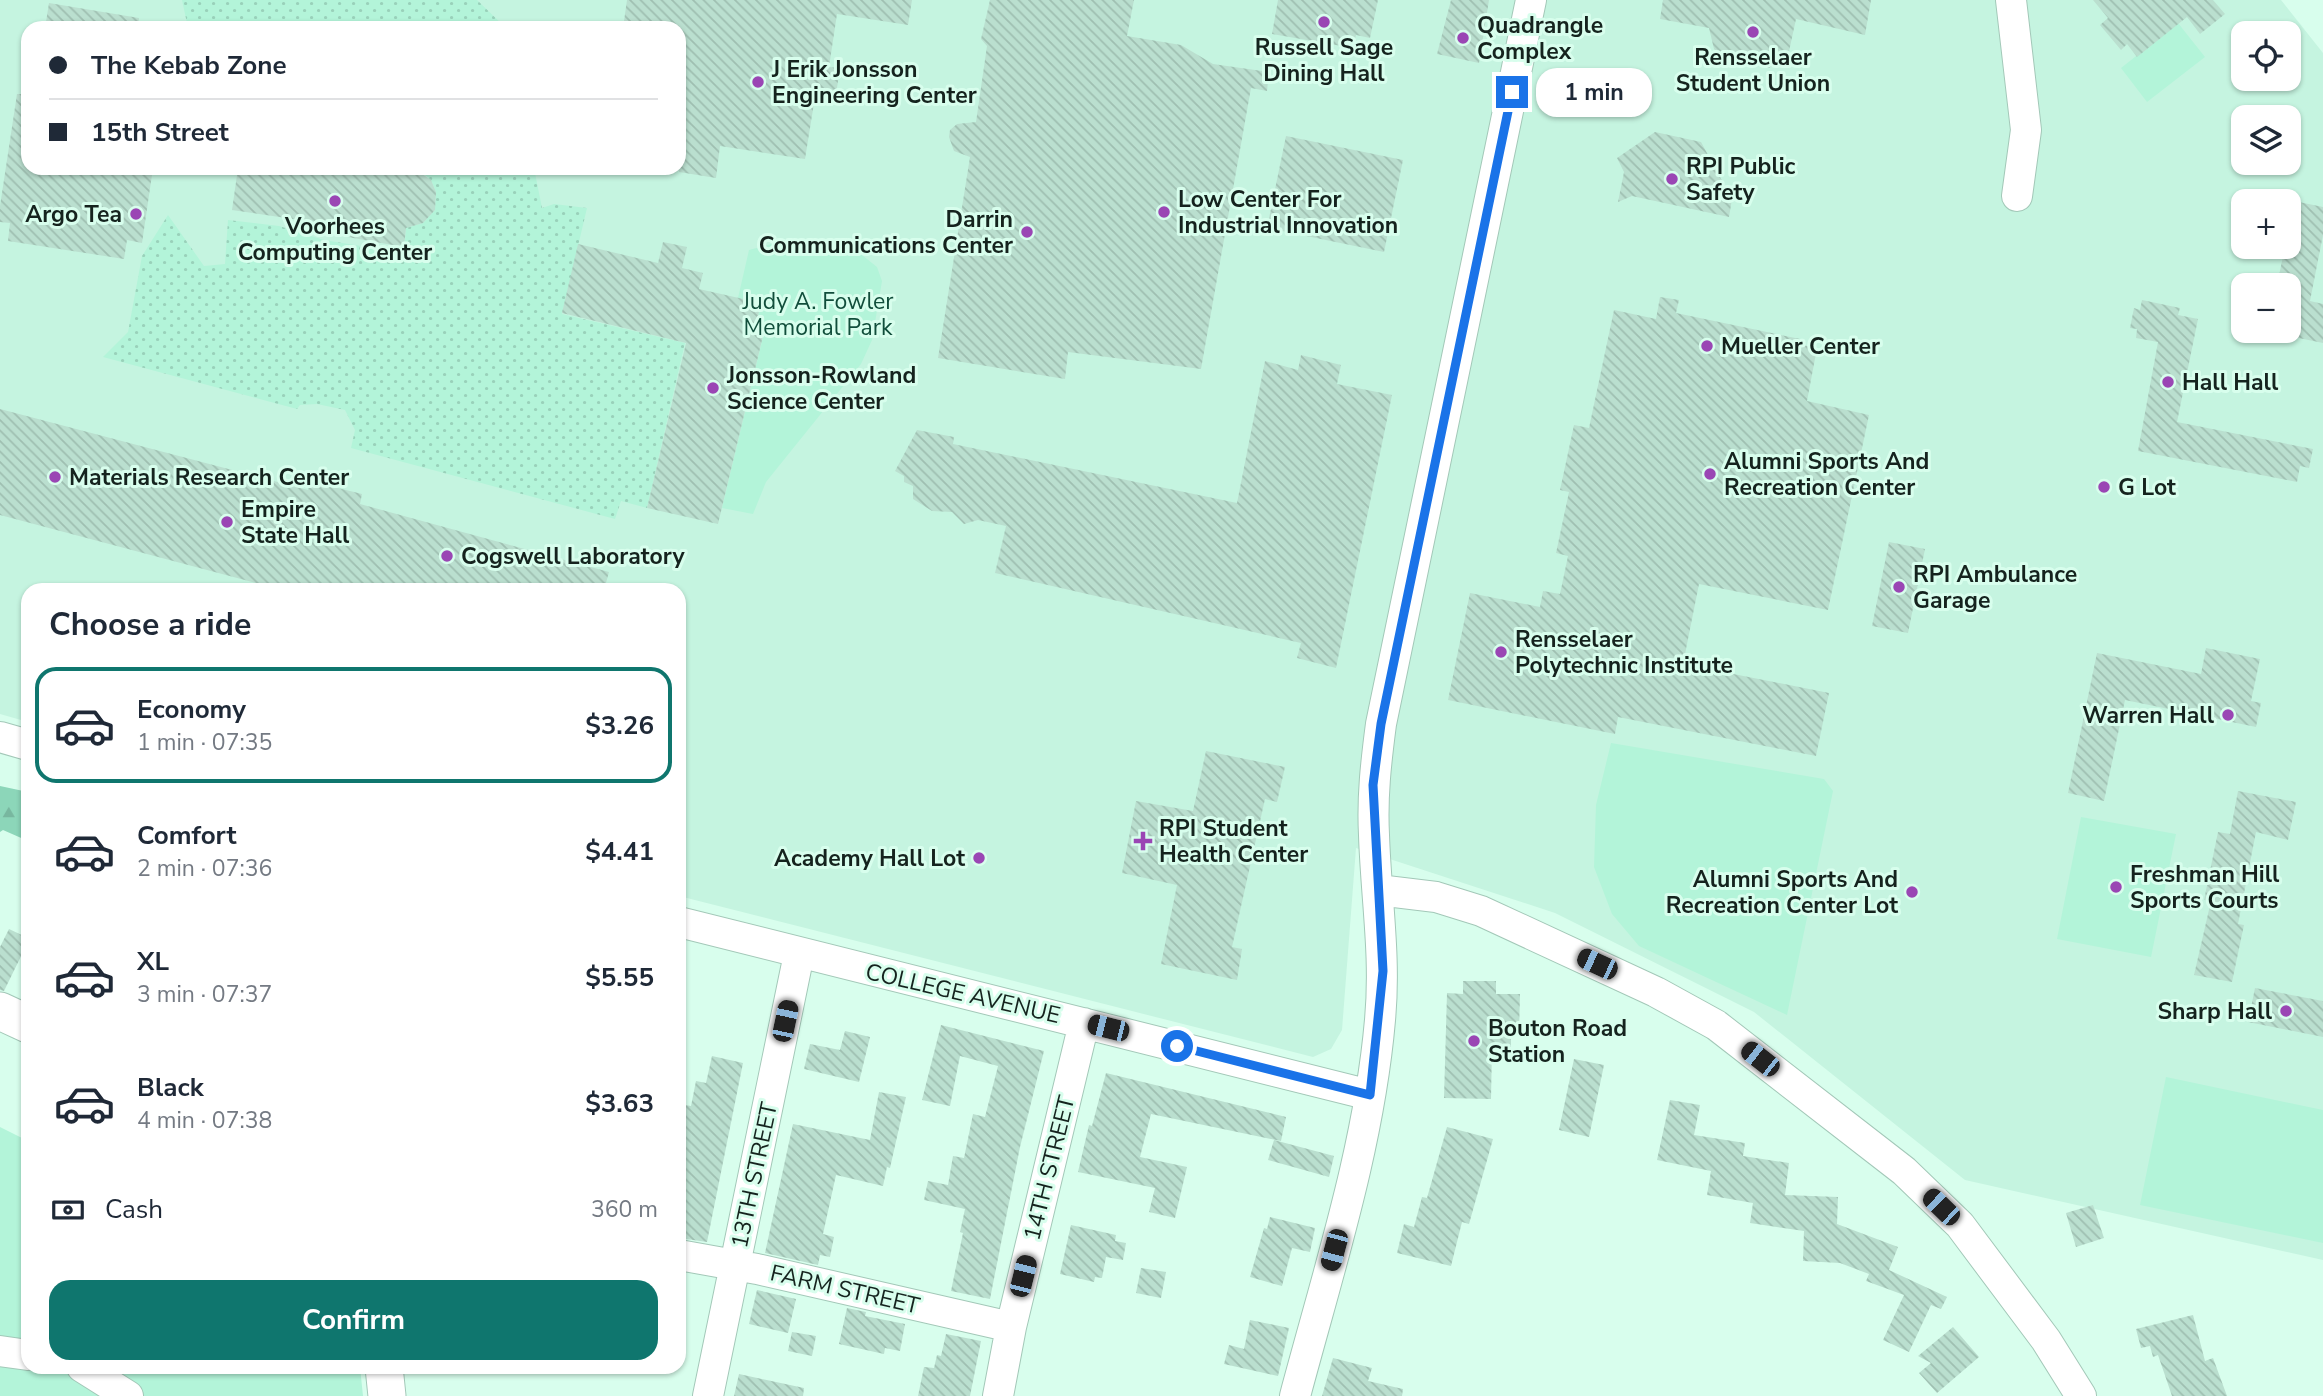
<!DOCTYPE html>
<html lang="en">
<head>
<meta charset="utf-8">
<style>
	:root { --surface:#fff; --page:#f6f6f7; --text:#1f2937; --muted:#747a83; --line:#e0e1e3; --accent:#0f766e }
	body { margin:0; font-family:"Nunito Sans",sans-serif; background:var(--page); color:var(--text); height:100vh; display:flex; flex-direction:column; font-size:26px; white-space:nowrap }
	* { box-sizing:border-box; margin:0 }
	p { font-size:23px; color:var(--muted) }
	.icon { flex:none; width:38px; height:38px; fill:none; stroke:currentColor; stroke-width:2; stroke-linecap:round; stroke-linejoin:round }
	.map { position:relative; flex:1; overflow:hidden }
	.sheet { position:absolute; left:21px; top:583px; width:665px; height:791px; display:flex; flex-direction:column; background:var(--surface); border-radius:21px; box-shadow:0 2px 5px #0004 }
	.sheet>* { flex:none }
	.top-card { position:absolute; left:21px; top:21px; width:665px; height:154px; border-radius:21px; box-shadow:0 2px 5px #0004; display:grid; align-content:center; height:154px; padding:0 28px; background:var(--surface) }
	.controls { position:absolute; left:2231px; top:21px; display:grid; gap:14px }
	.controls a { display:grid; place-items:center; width:70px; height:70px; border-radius:14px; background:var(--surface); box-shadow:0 2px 5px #0004; font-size:35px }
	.end { position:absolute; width:32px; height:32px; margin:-16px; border:9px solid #1a73e8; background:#fff; box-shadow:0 0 0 4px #fff }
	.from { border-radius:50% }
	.bubble { position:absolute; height:49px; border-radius:21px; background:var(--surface); box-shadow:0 2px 5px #0004; font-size:23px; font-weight:700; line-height:49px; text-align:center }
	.car { position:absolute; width:21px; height:42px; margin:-21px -10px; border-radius:9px; box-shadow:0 0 5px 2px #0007; background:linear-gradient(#222 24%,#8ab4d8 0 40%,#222 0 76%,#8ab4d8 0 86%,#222 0) }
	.top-card b { display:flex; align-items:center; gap:24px; height:66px; font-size:26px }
	.top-card b+b { border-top:2px solid var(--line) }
	.top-card i { width:18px; height:18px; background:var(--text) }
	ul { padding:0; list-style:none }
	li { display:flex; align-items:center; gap:21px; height:116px; margin:0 14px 10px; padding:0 14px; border:4px solid transparent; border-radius:21px }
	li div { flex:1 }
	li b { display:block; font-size:26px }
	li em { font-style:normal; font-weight:700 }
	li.selected { border-color:var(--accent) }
	li>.icon { width:63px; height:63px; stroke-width:1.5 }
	h2 { padding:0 28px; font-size:32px; line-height:84px }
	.pay { display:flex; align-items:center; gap:18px; height:77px; padding:0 28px; font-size:26px }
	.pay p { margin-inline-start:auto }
	.cta { display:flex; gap:14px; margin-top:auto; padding:14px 28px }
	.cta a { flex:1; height:80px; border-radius:21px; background:var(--accent); color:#fff; font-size:28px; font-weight:700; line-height:80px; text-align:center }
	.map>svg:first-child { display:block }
</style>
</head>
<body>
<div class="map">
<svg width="2323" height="1396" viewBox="0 0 2323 1396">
	<defs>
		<pattern id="grass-dots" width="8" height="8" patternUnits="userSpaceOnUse" patternTransform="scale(1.75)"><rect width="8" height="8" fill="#b3f4d9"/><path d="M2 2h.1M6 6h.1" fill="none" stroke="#99d1ba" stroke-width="1.8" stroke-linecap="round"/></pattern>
		<pattern id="forest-firs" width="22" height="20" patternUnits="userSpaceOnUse" patternTransform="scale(1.75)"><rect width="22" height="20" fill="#8cd6b9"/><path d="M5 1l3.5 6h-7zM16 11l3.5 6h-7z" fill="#78b79f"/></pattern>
		<pattern id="building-back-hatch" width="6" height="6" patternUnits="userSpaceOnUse" patternTransform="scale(1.75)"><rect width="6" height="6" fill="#badfcf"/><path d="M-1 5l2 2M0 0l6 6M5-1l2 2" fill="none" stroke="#9fbfb1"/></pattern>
	</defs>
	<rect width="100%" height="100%" fill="#d8feed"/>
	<path fill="#c5f4e0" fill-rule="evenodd" d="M 0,0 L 2281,0 L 2323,53 L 2323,1260 L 1965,1180 L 1754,1012 L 1555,913 L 1356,848 L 1342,1030 L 1331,1049 L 1313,1057 L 679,896 L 679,590 L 28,590 L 28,722 L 0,714 ZM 28,28 L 679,28 L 679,168 L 28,168 ZM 2244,33 L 2289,33 L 2289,79 L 2244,79 ZM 2244,117 L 2289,117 L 2289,163 L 2244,163 ZM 2244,201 L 2289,201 L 2289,247 L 2244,247 ZM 2244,285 L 2289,285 L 2289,331 L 2244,331 Z"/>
	<path fill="url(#grass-dots)" d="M 182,0 L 477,0 L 506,28 L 188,28 Z
		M 417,168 L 539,168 L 535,173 L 542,208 L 554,204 L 587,208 L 562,314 L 685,343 L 647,508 L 621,501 L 615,519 L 351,448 L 355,430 L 345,410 L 317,404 L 300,405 L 297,409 L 103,357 L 128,332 L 142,256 L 168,215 L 204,266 L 225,264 L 228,220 L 279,226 L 324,240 L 404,253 L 406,228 L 423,223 L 435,210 L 436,192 L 431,180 Z"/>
	<path fill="url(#forest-firs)" d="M 0,786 L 28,792 L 28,841 L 3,830 L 0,832 Z"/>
	<path fill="#b3f4d9" d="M 2178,23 L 2205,57 L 2147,102 L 2121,68 Z
		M 775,243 L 862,255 L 877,267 L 882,281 L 872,340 L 861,364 L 766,482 L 753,514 L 722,508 L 763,337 L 754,334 L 761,304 L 738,298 L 749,250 Z
		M 1611,743 L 1824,779 L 1833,791 L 1787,1015 L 1639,946 L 1612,914 L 1594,867 L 1596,805 Z
		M 2081,817 L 2176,834 L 2151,957 L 2057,939 Z
		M 2166,1077 L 2323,1110 L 2323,1243 L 2140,1205 Z
		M 0,1127 L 28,1141 L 28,1367 L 360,1367 L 363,1396 L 0,1396 Z"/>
	<path fill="url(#building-back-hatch)" d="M 627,0 L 912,0 L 908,25 L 837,14 L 829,67 L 840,68 L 835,101 L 815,97 L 805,159 L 720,146 L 716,178 L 679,172 L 679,28 L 623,28 Z
		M 990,0 L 1134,0 L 1127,36 L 1181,45 L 1213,64 L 1269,72 L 1267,91 L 1251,88 L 1201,369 L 1068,352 L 1065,379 L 938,358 L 970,157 L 954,151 L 949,137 L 950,130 L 957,124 L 976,122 L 987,46 L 981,39 Z
		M 1278,0 L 1378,0 L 1370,38 L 1356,35 L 1353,48 L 1272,34 Z
		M 1451,0 L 1489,0 L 1479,63 L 1437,54 Z
		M 1663,0 L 1871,0 L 1865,35 L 1796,19 L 1788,56 L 1769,68 L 1725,60 L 1714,49 L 1709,28 L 1660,19 Z
		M 2093,0 L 2213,0 L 2225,14 L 2200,34 L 2187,17 L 2137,57 L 2127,44 L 2121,50 L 2100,25 L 2108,18 Z
		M 49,3 L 139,18 L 138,28 L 45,28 Z
		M 17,94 L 28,94 L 28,168 L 153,168 L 142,243 L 127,240 L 124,259 L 8,241 L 10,223 L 0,222 L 0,206 Z
		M 1655,132 L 1701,142 L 1732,199 L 1729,217 L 1632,196 L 1618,202 L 1624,172 L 1617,158 Z
		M 1286,136 L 1403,160 L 1384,252 L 1267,228 Z
		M 238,168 L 413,168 L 431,180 L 436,192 L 435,210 L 423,223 L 406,228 L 404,247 L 325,233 L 327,224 L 232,210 Z
		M 2294,201 L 2323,207 L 2323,235 L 2310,301 L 2323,304 L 2323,343 L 2289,336 L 2289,285 L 2277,285 L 2285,247 L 2289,247 Z
		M 663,242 L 687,247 L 682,268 L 703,273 L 699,289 L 761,303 L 754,334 L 763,336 L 718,524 L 647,508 L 686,343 L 562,313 L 578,244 L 658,263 Z
		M 1660,297 L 1679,300 L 1676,313 L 1800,339 L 1798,344 L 1817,348 L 1807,401 L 1869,415 L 1828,610 L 1699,584 L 1683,664 L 1829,693 L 1816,756 L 1618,717 L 1615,734 L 1448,700 L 1470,593 L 1540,607 L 1543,591 L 1560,594 L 1568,556 L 1556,553 L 1569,492 L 1560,490 L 1574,425 L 1589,428 L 1614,310 L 1656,319 Z
		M 2142,300 L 2180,308 L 2178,315 L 2198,319 L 2177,422 L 2313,449 L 2309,468 L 2300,466 L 2297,482 L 2138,451 L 2158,342 L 2136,338 L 2137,329 L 2130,328 L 2134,308 L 2140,310 Z
		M 1301,355 L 1341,365 L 1337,384 L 1392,395 L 1336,668 L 1297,658 L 1301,643 L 995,573 L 1006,526 L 978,520 L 964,524 L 952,512 L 932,511 L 913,499 L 913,486 L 904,482 L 904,476 L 895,471 L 917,430 L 954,437 L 953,444 L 1237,503 L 1265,361 L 1298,370 Z
		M 0,409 L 308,490 L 310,481 L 362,494 L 360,504 L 609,572 L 604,590 L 282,590 L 0,515 Z
		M 1889,542 L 1925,549 L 1908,633 L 1872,626 Z
		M 2206,648 L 2260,659 L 2251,701 L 2261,703 L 2256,727 L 2125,700 L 2104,801 L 2068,793 L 2097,653 L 2201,674 Z
		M 1206,751 L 1285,767 L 1277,802 L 1265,799 L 1232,947 L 1242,949 L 1237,980 L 1161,964 L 1177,885 L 1122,873 L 1136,801 L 1193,811 Z
		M 2238,791 L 2296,802 L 2288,840 L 2256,832 L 2238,924 L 2244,925 L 2232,982 L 2194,975 L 2211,901 L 2204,900 L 2218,832 L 2230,834 Z
		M 9,929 L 28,938 L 28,942 L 4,991 L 0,990 L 0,947 Z
		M 1463,981 L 1496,981 L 1496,994 L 1520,994 L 1519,1035 L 1511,1035 L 1511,1047 L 1492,1047 L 1491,1099 L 1444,1098 L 1447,993 L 1463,994 Z
		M 2255,988 L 2323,1001 L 2323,1037 L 2248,1022 Z
		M 941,1025 L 1044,1051 L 1020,1147 L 990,1299 L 951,1291 L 963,1233 L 960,1232 L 965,1209 L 924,1200 L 928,1181 L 948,1185 L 953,1156 L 964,1158 L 973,1114 L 985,1117 L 998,1066 L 960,1056 L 950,1106 L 922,1100 Z
		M 845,1031 L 870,1037 L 859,1082 L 804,1069 L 810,1044 L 840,1050 Z
		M 712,1056 L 743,1063 L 707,1242 L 679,1238 L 679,1104 L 691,1106 L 696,1081 L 706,1083 Z
		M 1574,1059 L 1604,1065 L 1589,1137 L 1559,1130 Z
		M 1106,1073 L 1286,1117 L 1281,1141 L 1151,1114 L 1140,1157 L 1187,1167 L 1175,1218 L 1149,1212 L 1155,1188 L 1078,1172 L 1089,1125 L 1092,1126 Z
		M 879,1092 L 906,1097 L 890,1168 L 887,1167 L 883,1186 L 836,1175 L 823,1234 L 834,1237 L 830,1257 L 820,1255 L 818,1265 L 765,1253 L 793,1124 L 870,1140 Z
		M 1670,1100 L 1700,1105 L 1694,1135 L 1745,1143 L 1743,1156 L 1789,1163 L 1785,1195 L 1838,1197 L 1837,1224 L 1898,1247 L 1889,1270 L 1947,1297 L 1941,1309 L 1931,1305 L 1909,1352 L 1883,1340 L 1904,1295 L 1866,1281 L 1869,1274 L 1840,1263 L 1803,1261 L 1804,1231 L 1750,1223 L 1753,1203 L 1707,1195 L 1711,1171 L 1657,1160 Z
		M 1447,1127 L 1493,1139 L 1469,1224 L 1462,1222 L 1451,1266 L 1397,1253 L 1404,1224 L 1414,1227 L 1422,1197 L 1427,1198 Z
		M 1274,1140 L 1334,1156 L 1329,1177 L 1268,1160 Z
		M 2093,1205 L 2104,1238 L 2076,1247 L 2066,1213 Z
		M 1270,1217 L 1315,1228 L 1310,1252 L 1292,1248 L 1282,1286 L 1250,1277 L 1264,1228 L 1267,1229 Z
		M 1071,1225 L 1116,1235 L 1115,1241 L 1126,1243 L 1123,1260 L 1106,1257 L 1102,1278 L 1095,1277 L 1094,1282 L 1060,1274 Z
		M 1141,1268 L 1166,1272 L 1161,1298 L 1136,1293 Z
		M 757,1290 L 796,1299 L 788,1333 L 749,1324 Z
		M 847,1308 L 866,1312 L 865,1316 L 905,1324 L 900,1351 L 885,1348 L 884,1354 L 839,1344 Z
		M 2193,1315 L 2205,1361 L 2213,1358 L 2227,1396 L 2172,1396 L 2158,1355 L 2153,1357 L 2150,1346 L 2141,1348 L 2136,1329 Z
		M 1250,1320 L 1289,1328 L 1278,1376 L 1224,1364 L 1229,1345 L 1244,1349 Z
		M 1953,1327 L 1979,1357 L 1937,1393 L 1919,1373 L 1931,1363 L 1918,1356 Z
		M 792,1332 L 816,1336 L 812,1356 L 788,1351 Z
		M 946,1334 L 981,1341 L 970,1396 L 918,1396 L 924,1367 L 934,1368 L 937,1355 L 941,1356 Z
		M 1333,1358 L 1372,1368 L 1368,1381 L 1403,1389 L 1402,1396 L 1322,1396 Z
		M 739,1374 L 804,1388 L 803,1396 L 734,1396 Z"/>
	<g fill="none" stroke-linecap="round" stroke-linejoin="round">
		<defs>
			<path id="minor" d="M 2011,0 L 2026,130 L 2017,196
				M 0,737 L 28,745
				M 1378,890 L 1436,897 L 1481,911 L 1656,992 L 1716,1025 L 1904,1171 L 1960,1225 L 2046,1340 L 2081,1396
				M 679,922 L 1370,1095
				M 679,1255 L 757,1269 L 1011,1327
				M 0,1351 L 28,1355
				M 82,1367 L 128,1396
				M 708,1396 L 799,954
				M 998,1396 L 1011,1327 L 1084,1023
				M 1295,1396 C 1328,1272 1369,1147 1380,1020 C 1386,956 1376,898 1374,835 C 1372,797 1376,762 1381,724 L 1531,0"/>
			<path id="major" d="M 0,1011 L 28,1024
				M 384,1367 L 387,1396"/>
		</defs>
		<use href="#minor" stroke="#a3c8b8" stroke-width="32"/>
		<use href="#major" stroke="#a3c8b8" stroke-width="39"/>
		<use href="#minor" stroke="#fff" stroke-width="30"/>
		<use href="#major" stroke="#fff" stroke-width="37"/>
	</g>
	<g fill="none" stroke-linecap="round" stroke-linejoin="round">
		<path stroke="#1a73e8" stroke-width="9" d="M 1177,1046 L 1370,1095 L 1383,971 L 1373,785 L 1381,724 L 1512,92"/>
	</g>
	<g fill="#9a46b4" stroke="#d8feed" stroke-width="2.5">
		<circle cx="1324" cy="22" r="7"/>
		<circle cx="1753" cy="32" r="7"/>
		<circle cx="1463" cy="38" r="7"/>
		<circle cx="758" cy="82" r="7"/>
		<circle cx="1672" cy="179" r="7"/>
		<circle cx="335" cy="201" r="7"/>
		<circle cx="1164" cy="212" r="7"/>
		<circle cx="136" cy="214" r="7"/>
		<circle cx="1027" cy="232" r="7"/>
		<circle cx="1707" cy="346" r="7"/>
		<circle cx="2168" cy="382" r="7"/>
		<circle cx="713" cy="388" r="7"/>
		<circle cx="1710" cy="474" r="7"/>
		<circle cx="55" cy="477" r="7"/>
		<circle cx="2104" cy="487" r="7"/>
		<circle cx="227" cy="522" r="7"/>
		<circle cx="447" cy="556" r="7"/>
		<circle cx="1899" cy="587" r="7"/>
		<circle cx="1501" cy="652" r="7"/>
		<circle cx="2228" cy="715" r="7"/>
		<path d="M1139.5 830.5h7v7h7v7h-7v7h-7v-7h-7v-7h7z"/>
		<circle cx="979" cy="858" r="7"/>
		<circle cx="2116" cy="887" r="7"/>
		<circle cx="1912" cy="892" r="7"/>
		<circle cx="2286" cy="1011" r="7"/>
		<circle cx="1474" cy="1041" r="7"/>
	</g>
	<g text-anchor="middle" stroke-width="6" stroke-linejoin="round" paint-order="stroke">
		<g font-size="23" font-weight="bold" fill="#15231e" stroke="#d8feed" text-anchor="start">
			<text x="1477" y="33">Quadrangle<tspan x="1477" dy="26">Complex</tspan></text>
			<text x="1324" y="55" text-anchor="middle">Russell Sage<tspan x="1324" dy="26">Dining Hall</tspan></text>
			<text x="1753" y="65" text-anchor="middle">Rensselaer<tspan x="1753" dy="26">Student Union</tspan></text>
			<text x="772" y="77">J Erik Jonsson<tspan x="772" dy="26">Engineering Center</tspan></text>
			<text x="1686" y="174">RPI Public<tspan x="1686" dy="26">Safety</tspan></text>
			<text x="1178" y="207">Low Center For<tspan x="1178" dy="26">Industrial Innovation</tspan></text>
			<text x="122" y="222" text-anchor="end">Argo Tea</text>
			<text x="1013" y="227" text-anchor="end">Darrin<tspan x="1013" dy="26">Communications Center</tspan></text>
			<text x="335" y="234" text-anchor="middle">Voorhees<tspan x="335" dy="26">Computing Center</tspan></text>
			<text x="1721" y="354">Mueller Center</text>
			<text x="727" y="383">Jonsson-Rowland<tspan x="727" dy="26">Science Center</tspan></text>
			<text x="2182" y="390">Hall Hall</text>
			<text x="1724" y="469">Alumni Sports And<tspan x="1724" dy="26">Recreation Center</tspan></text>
			<text x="69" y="485">Materials Research Center</text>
			<text x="2118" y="495">G Lot</text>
			<text x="241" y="517">Empire<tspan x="241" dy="26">State Hall</tspan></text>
			<text x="461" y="564">Cogswell Laboratory</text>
			<text x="1913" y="582">RPI Ambulance<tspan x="1913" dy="26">Garage</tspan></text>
			<text x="1515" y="647">Rensselaer<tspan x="1515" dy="26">Polytechnic Institute</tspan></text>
			<text x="2214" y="723" text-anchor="end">Warren Hall</text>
			<text x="1159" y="836">RPI Student<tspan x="1159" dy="26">Health Center</tspan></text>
			<text x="965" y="866" text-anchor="end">Academy Hall Lot</text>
			<text x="2130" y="882">Freshman Hill<tspan x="2130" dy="26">Sports Courts</tspan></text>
			<text x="1898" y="887" text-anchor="end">Alumni Sports And<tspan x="1898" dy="26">Recreation Center Lot</tspan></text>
			<text x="2272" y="1019" text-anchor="end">Sharp Hall</text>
			<text x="1488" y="1036">Bouton Road<tspan x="1488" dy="26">Station</tspan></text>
		</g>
		<g font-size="23" fill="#114e3b" stroke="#d8feed">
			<text x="818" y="309">Judy A. Fowler<tspan x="818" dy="26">Memorial Park</tspan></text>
		</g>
		<g font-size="23" fill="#15231e" stroke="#d8feed">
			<text transform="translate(963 993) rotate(13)" y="8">COLLEGE AVENUE</text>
			<text transform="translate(1049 1168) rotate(-76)" y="8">14TH STREET</text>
			<text transform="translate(754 1175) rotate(-78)" y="8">13TH STREET</text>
			<text transform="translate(845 1289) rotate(13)" y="8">FARM STREET</text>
		</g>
	</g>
</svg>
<div class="controls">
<a><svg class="icon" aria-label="locate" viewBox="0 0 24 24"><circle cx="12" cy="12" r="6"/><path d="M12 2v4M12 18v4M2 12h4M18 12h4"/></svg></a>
<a><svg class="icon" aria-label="layers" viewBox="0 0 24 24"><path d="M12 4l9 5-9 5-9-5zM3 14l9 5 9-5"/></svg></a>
<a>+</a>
<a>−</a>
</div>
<i class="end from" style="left:1177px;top:1046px"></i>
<i class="end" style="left:1512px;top:92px"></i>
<div class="bubble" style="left:1536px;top:68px;width:116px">1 min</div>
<i class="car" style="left:1597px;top:964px;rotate:295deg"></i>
<i class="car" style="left:785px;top:1021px;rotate:12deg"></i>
<i class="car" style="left:1108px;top:1028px;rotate:284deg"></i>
<i class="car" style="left:1760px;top:1059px;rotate:308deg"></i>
<i class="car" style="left:1941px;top:1207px;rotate:314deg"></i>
<i class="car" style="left:1334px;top:1250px;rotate:195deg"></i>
<i class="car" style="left:1023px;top:1276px;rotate:14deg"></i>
<div class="top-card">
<b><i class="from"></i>The Kebab Zone</b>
<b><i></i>15th Street</b>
</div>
<section class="sheet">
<h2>Choose a ride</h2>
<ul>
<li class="selected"><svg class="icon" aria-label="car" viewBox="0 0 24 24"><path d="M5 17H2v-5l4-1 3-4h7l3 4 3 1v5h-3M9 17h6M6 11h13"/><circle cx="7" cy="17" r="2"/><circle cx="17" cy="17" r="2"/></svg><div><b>Economy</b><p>1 min · 07:35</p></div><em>$3.26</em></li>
<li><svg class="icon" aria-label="car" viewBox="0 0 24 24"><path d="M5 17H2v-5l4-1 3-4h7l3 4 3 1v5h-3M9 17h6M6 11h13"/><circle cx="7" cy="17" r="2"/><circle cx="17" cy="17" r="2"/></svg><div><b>Comfort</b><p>2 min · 07:36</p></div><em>$4.41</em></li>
<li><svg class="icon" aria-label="car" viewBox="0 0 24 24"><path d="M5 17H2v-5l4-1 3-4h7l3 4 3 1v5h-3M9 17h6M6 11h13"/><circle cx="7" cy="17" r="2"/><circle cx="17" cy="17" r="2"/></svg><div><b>XL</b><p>3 min · 07:37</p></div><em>$5.55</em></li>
<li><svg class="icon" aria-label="car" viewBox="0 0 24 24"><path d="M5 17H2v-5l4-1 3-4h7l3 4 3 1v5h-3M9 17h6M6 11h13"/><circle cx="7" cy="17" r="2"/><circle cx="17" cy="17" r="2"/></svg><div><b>Black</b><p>4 min · 07:38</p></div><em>$3.63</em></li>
</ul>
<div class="pay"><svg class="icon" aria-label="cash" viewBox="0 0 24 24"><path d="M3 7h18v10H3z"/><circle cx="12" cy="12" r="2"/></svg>Cash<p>360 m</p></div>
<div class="cta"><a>Confirm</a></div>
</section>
</div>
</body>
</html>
